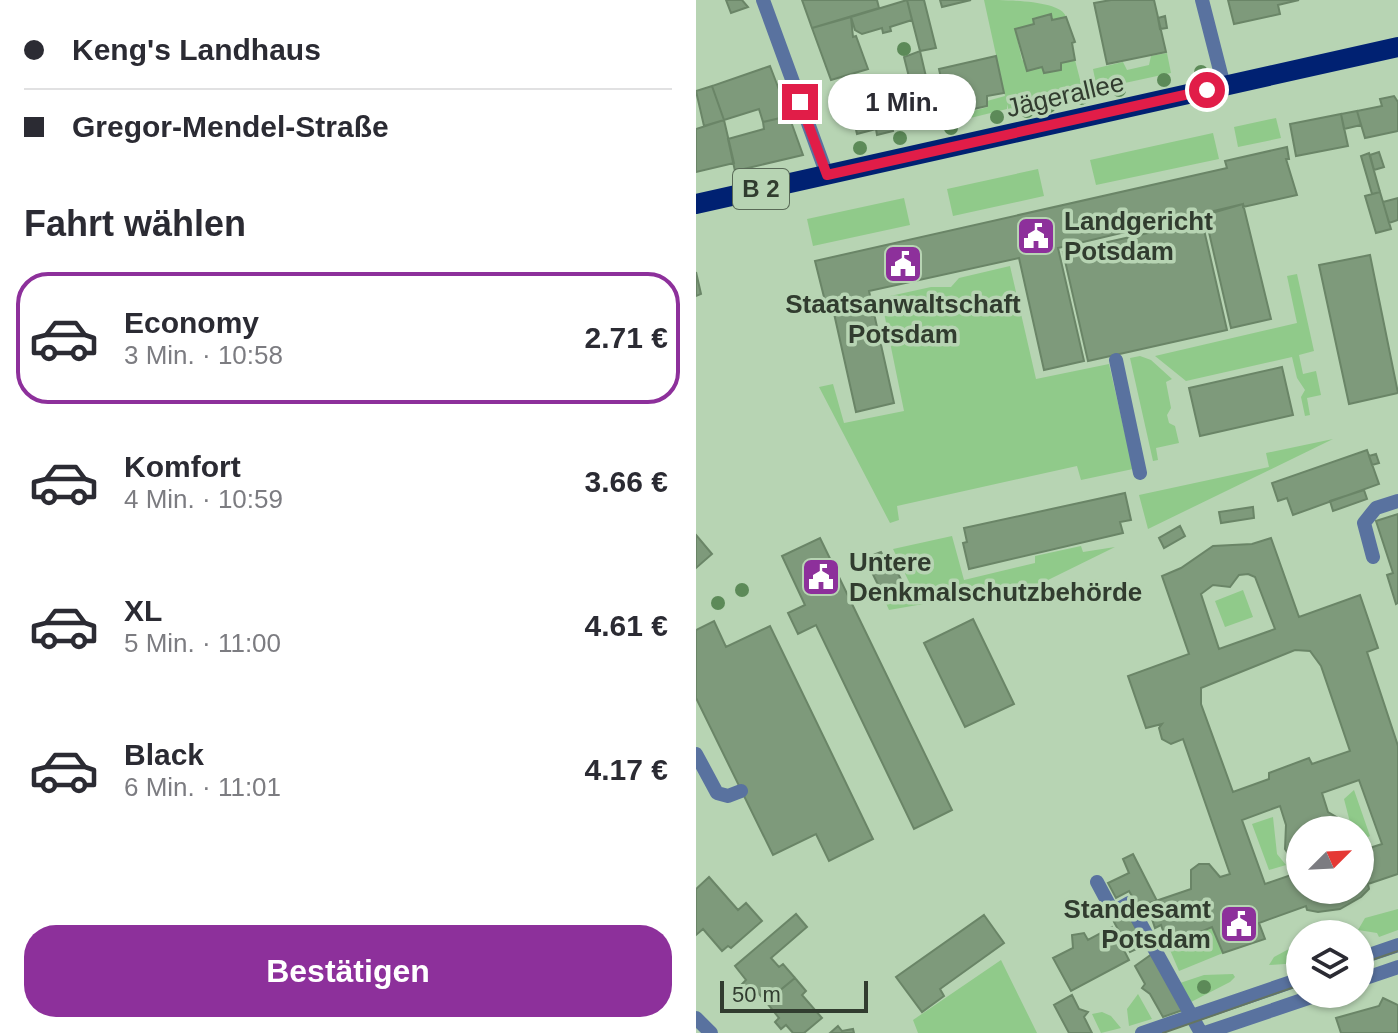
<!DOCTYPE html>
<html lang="de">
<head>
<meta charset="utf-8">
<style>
	:root { --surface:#fff; --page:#f7f7f7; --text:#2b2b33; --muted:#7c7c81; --line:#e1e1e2; --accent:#8d309b }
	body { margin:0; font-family:Arial,sans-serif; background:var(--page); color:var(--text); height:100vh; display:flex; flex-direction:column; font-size:30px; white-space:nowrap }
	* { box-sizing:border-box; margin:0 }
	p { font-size:26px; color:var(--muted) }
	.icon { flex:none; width:44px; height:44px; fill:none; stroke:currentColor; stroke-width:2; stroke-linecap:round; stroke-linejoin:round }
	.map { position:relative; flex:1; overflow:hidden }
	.drawer { display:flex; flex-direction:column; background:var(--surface); width:696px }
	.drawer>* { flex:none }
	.guide { display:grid; align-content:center; height:176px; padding:0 24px; background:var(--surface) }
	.needle { width:52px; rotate:66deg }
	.tools { position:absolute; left:590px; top:816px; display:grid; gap:16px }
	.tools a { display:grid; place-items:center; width:88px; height:88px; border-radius:50%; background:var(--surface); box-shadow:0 2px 6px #0004; font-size:40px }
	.scale { position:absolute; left:24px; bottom:20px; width:148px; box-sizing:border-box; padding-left:8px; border:4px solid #313c2f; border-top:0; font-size:22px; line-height:28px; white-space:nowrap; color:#313c2f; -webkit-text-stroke:6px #b7d4b3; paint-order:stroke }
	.end { position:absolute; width:36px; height:36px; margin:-18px; border:10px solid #e11d48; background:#fff; box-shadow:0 0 0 4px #fff }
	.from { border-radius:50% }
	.bubble { position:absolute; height:56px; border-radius:28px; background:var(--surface); box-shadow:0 2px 6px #0004; font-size:26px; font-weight:700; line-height:56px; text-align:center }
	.guide b { display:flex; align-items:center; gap:28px; height:76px; font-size:30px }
	.guide b+b { border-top:2px solid var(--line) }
	.guide i { width:20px; height:20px; background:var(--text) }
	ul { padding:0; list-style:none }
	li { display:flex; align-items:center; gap:24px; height:132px; margin:0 16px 12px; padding:0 8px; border:4px solid transparent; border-radius:32px }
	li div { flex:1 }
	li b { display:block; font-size:30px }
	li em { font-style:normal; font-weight:700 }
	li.selected { border-color:var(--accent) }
	li>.icon { width:72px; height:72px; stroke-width:1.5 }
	h2 { padding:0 24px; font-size:36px; line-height:96px }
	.button { display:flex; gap:16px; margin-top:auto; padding:16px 24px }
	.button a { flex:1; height:92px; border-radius:32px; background:var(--accent); color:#fff; font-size:32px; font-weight:700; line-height:92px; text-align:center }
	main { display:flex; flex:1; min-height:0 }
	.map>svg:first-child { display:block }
</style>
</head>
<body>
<main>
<section class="drawer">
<div class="guide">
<b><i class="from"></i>Keng's Landhaus</b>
<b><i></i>Gregor-Mendel-Straße</b>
</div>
<h2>Fahrt wählen</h2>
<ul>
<li class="selected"><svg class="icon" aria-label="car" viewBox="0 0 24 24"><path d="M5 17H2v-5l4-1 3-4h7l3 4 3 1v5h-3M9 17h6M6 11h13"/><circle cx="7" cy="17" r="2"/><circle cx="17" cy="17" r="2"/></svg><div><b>Economy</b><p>3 Min. · 10:58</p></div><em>2.71 €</em></li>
<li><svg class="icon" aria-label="car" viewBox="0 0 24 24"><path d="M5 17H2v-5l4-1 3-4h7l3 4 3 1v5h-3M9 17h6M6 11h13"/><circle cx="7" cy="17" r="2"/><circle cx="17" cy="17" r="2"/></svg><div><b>Komfort</b><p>4 Min. · 10:59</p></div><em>3.66 €</em></li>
<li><svg class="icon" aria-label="car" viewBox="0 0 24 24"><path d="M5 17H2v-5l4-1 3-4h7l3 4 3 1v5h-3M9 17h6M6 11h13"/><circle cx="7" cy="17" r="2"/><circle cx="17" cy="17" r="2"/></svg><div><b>XL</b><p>5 Min. · 11:00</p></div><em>4.61 €</em></li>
<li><svg class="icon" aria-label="car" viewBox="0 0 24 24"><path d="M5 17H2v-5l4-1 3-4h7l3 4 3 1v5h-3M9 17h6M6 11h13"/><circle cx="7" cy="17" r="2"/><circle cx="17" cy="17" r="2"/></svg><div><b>Black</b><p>6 Min. · 11:01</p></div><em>4.17 €</em></li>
</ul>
<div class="button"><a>Bestätigen</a></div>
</section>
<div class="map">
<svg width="702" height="1033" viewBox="0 0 702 1033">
	<rect width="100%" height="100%" fill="#b7d4b3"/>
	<path fill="#90ca8a" d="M 288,0 C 308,0 366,0 370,17 L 356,20 L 355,15 L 337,18 L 338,24 L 319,29 L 326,60 L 346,67 L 349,73 L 364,70 L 365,63 L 379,60 L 388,95 L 313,112 L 311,104 L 311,109 L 262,121 L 258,108 L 271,105 L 273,112 L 292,107 L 291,101 L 309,96 Z
		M 471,53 L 475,73 L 401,89 L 397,69 L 427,62 L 431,70 L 453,65 L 455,56 Z
		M 580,118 L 585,138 L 542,147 L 538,127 Z
		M 517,133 L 523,159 L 400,185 L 394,160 Z
		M 342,169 L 348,196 L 257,216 L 251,189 Z
		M 208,198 L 214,225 L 117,246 L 111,219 Z
		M 314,266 L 340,379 L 413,364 L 437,469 L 385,480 L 381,466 L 201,506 L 203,520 L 194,523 L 123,387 L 137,384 L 148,423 L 208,411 L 185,298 L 235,287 L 255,287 L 263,278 Z
		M 601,274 L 618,351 L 603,355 L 607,374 L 620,371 L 625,395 L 611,398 L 614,415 L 609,416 L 605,397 L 609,390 L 601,378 L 596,357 L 490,381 L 459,356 L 601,323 L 591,276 Z
		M 444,356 L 455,360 L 476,379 L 470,382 L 475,408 L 471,415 L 473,423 L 479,426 L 483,443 L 460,448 L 462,460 L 457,461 L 434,358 Z
		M 637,439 L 452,529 L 443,495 L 573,467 L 570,453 Z
		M 256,536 L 268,580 L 339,563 L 339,556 L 385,546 L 387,552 L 419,547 L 303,604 L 296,592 L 193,610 L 189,601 L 216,588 L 197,549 Z
		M 547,590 L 557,617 L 529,627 L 519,601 Z
		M 658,790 L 674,836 L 664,841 L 664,830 L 656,830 L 648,799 Z
		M 577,817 L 581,854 L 590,865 L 573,870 L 556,824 Z
		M 702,909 L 702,930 L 683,937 L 681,933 L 662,930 L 669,918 Z
		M 516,927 L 527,953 L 483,971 L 474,950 L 506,938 L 504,932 Z
		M 604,943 L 604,963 L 573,965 L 578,957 Z
		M 305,960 L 341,1033 L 222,1033 L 217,1020 Z
		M 537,974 L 539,977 L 534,982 L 495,1002 L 484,983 L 508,975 Z
		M 442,994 L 456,1019 L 433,1026 L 431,1009 Z
		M 406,1012 L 415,1016 L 425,1028 L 405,1033 L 396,1014 Z"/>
	<path fill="#7e9a7b" stroke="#6a8567" stroke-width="2" fill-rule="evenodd" d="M 30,0 L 46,0 L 52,7 L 35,13 Z
		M 106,0 L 181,0 L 183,8 L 116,28 Z
		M 211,0 L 228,0 L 240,48 L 224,51 Z
		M 211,0 L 216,20 L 194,27 L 195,31 L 187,33 L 186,28 L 166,34 L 159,30 L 155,17 Z
		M 244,0 L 275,0 L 246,7 Z
		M 415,0 L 458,0 L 470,52 L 411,64 L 398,3 Z
		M 532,0 L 603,0 L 582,5 L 584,14 L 538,24 Z
		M 355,14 L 356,20 L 370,17 L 379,42 L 376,43 L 379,60 L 365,63 L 365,70 L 348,73 L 346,67 L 331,71 L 319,29 L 338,24 L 337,19 Z
		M 469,16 L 471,28 L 464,29 L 462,18 Z
		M 155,17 L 157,37 L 160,36 L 172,69 L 135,80 L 116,28 Z
		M 224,51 L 231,81 L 215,85 L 208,57 Z
		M 300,56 L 308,93 L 291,96 L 291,106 L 273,110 L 269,102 L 251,106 L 243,69 Z
		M 74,66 L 93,116 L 67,122 L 63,109 L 28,120 L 16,86 Z
		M 231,81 L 233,91 L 217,94 L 215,85 Z
		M 188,84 L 189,87 L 206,84 L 214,121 L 196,126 L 197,131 L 181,135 L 180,129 L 161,134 L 158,121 L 153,122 L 153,96 Z
		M 16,86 L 28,120 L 8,126 L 0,91 Z
		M 698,96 L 702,102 L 702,131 L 669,138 L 661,111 L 686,106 L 684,99 Z
		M 661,111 L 665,125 L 648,129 L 645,114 Z
		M 645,114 L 652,146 L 600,156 L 594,124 Z
		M 93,116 L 107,155 L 39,171 L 32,139 L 68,129 L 67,122 Z
		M 28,120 L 38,163 L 0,172 L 0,129 Z
		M 591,147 L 593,159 L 590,159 L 601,195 L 547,207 L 547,204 L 362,248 L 388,361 L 348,370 L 323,258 L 173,291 L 198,403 L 160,412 L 135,300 L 129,301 L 119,261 L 531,168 L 529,161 Z
		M 683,152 L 688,167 L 678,170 L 674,155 Z
		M 673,153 L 684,192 L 676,194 L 665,156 Z
		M 684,192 L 695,229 L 680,233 L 669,196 Z
		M 702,198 L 702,220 L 693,223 L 687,202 Z
		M 547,204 L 575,319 L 535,328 L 509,215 Z
		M 506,221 L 531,330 L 392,361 L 367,252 Z
		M 674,255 L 702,393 L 653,404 L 623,265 Z
		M 0,272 L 5,294 L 0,296 Z
		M 586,367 L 597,415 L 504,436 L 493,388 Z
		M 671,450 L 683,484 L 597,515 L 591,498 L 582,501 L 576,483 Z
		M 680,454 L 683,463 L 676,465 L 673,456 Z
		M 668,490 L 671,499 L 637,511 L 634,501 Z
		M 429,493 L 435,520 L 424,522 L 427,533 L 273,569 L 267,543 L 271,542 L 268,528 Z
		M 557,507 L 558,518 L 525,523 L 523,512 Z
		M 702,514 L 702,603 L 700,604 L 691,575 L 697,573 L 680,521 Z
		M 484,526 L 489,536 L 468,548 L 463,538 Z
		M 0,535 L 16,554 L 0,568 Z
		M 124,538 L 256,810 L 218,829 L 120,625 L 102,634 L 92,613 L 109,605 L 86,556 Z
		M 575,538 L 603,617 L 664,595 L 682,648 L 671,652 L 702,746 L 702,874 L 672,884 L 673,889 L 665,897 L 644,909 L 622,912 L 611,910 L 610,906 L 563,923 L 569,939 L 527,953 L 516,927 L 504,932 L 506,938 L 474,950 L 465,925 L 459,928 L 451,904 L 495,889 L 495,870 L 503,864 L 513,864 L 524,877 L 534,874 L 487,739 L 475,744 L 466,739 L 463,728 L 466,724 L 450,728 L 432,676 L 493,654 L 466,576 L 485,568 L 517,546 L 556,544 ZM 552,574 L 559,577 L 579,629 L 523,649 L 505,594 L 517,585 L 534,587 L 543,575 ZM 599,650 L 614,651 L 625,666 L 654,751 L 616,764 L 613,758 L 573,773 L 573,779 L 537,792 L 505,704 L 505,688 ZM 663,780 L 686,844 L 664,851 L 664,890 L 604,890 L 604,872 L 569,884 L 546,820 L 584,806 L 590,825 L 589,849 L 596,860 L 604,863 L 604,830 L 648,830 L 642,818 L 632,812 L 626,793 Z
		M 185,552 L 195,572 L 200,570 L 208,585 L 188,597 L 169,558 Z
		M 277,619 L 318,704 L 269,727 L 228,643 Z
		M 18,621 L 30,647 L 74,626 L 177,839 L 133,861 L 120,834 L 77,855 L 0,698 L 0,630 Z
		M 437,854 L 461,901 L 443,908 L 433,891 L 420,898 L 412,883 L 433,873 L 427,859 Z
		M 13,877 L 42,910 L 50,903 L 66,921 L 35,948 L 32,946 L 26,951 L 7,929 L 0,935 L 0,889 Z
		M 100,914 L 111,927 L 75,958 L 83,967 L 87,964 L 99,978 L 70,1002 L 58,988 L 53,992 L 46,984 L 50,980 L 39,966 Z
		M 432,914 L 449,945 L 434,952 L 418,922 Z
		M 288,915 L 308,943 L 244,989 L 248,996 L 226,1012 L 200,977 Z
		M 416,927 L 433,960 L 375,991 L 357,958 L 377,948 L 376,935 L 388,933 L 392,940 Z
		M 456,954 L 487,1010 L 467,1017 L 454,994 L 446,988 L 449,984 L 439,966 Z
		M 99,978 L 110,991 L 106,995 L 126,1018 L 108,1033 L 97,1033 L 90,1025 L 85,1029 L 79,1022 L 83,1018 L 70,1002 Z
		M 376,995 L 383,1009 L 392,1012 L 388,1017 L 396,1033 L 373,1033 L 358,1005 Z
		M 687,998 L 702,1005 L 702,1033 L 645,1033 L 640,1018 L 683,1006 Z
		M 142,1026 L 146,1031 L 157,1029 L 158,1033 L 134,1033 Z"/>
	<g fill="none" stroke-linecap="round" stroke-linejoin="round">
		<path stroke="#59729f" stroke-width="14" d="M 67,0 L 131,175
			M 506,0 L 528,86
			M 420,360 L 444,473
			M 677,557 L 668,523 L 680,508 L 702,501
			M 0,754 L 21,793 L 32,796 L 45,791
			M 401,882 L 417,912 L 433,903 L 505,1033
			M 664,958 L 702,945
			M 664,980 L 702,967
			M 0,1018 L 15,1033
			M 446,1033 L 604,979
			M 509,1033 L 624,994"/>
		<path stroke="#002172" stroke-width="20" d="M 0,204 L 702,47"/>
		<path stroke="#647561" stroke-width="2" d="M 664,964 L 702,951
			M 467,1033 L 604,985"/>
	</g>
	<g fill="#5c8a58">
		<circle cx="208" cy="49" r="7"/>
		<circle cx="505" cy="72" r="7"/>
		<circle cx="468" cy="80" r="7"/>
		<circle cx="423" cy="90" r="7"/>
		<circle cx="385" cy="98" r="7"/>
		<circle cx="353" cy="106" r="7"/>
		<circle cx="331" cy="111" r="7"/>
		<circle cx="301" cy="117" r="7"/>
		<circle cx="255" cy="128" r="7"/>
		<circle cx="204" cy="138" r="7"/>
		<circle cx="164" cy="148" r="7"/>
		<circle cx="46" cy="590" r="7"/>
		<circle cx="22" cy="603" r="7"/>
		<circle cx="508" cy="987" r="7"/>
	</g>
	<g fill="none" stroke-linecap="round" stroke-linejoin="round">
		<path stroke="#e11d48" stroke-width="10" d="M 104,102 L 131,175 L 511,90"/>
	</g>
	<defs>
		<symbol id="civic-square" viewBox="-11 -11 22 22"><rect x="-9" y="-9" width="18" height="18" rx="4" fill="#8d309b" stroke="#b7d4b3"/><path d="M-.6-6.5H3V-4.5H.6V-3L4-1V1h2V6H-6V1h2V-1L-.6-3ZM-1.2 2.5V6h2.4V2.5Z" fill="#fff"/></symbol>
	</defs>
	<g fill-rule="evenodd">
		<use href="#civic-square" x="318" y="214" width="44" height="44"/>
		<use href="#civic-square" x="185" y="242" width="44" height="44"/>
		<use href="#civic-square" x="103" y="555" width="44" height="44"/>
		<use href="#civic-square" x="521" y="902" width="44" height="44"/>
	</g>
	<g text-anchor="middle" stroke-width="7" stroke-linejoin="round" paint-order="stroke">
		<rect fill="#b7d4b3" stroke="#596a57" stroke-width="2" x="37" y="169" width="56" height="40" rx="6"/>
		<g font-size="24" font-weight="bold" fill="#313c2f">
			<text x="65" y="197">B 2</text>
		</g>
		<g font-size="26" fill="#313c2f" stroke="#b7d4b3">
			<text transform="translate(369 95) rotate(-13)" y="9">Jägerallee</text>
		</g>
		<g font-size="26" font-weight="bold" fill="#313c2f" stroke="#b7d4b3" text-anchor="start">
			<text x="368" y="230">Landgericht<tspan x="368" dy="30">Potsdam</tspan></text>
			<text x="207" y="313" text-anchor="middle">Staatsanwaltschaft<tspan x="207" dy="30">Potsdam</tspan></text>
			<text x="153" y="571">Untere<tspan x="153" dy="30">Denkmalschutzbehörde</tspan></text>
			<text x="515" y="918" text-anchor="end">Standesamt<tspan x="515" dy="30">Potsdam</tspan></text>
		</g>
	</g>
</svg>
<div class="tools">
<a><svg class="needle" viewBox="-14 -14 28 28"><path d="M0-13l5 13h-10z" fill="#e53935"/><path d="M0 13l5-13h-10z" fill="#7c7c81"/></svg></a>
<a><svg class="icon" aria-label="layers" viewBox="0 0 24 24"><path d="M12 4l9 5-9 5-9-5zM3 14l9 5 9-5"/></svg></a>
</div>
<div class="scale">50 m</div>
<i class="end from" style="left:511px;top:90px"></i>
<i class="end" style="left:104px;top:102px"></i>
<div class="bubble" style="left:132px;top:74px;width:148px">1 Min.</div>
</div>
</main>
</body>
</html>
